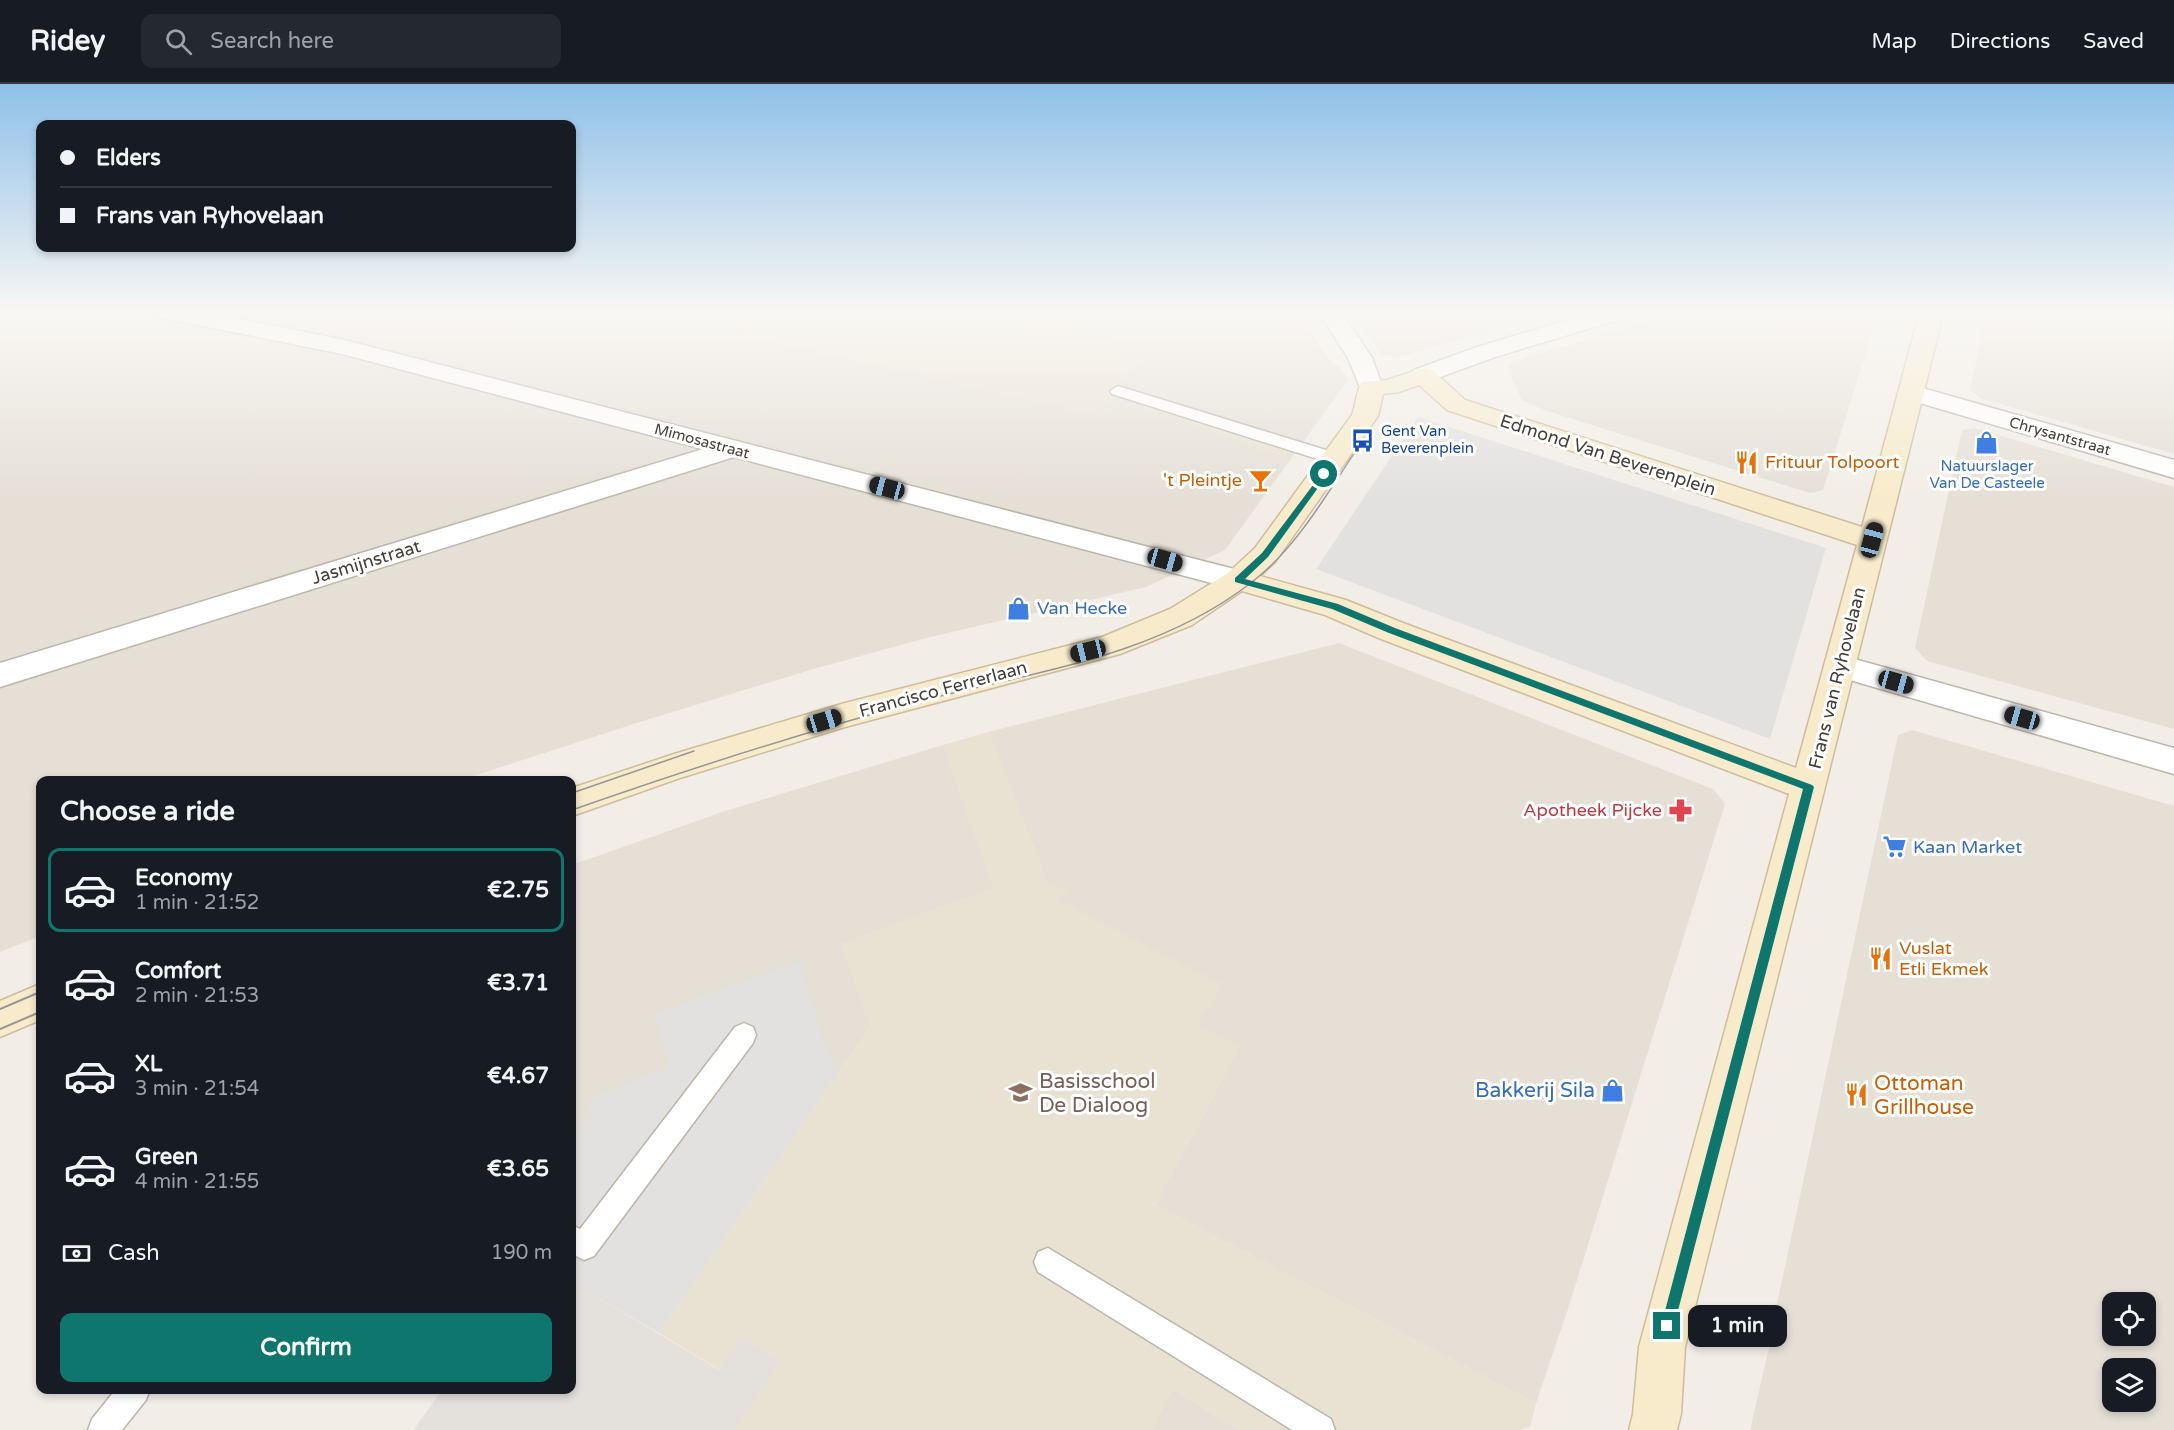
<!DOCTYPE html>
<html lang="en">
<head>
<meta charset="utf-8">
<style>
	:root { --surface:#171b24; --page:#242831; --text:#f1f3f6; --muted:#9ea1a6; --line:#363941; --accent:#0f766e }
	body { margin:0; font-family:"Varela Round",sans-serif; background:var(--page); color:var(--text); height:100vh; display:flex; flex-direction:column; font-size:22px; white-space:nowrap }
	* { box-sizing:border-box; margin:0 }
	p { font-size:20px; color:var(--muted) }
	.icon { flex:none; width:33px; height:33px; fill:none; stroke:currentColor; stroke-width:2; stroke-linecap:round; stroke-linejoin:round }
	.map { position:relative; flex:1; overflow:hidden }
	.side { position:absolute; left:36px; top:692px; width:540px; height:618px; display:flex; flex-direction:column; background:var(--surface); border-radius:12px; box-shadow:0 3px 9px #0003 }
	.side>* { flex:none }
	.banner { position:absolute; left:36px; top:36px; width:540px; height:132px; border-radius:12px; box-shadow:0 3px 9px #0003; display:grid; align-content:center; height:132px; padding:0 24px; background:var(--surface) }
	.controls { position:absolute; left:2102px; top:1208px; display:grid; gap:12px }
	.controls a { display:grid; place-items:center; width:54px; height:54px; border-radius:12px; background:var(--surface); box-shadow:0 3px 9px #0003; font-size:30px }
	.end { position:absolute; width:27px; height:27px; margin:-14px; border:8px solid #0f766e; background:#fff; box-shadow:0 0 0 3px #fff }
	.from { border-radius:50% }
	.bubble { position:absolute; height:42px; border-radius:12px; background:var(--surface); box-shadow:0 3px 9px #0003; font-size:20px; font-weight:800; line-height:42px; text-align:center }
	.car { position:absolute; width:18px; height:36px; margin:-18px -9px; border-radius:8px; box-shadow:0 0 4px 2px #0007; background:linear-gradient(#222 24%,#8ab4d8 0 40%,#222 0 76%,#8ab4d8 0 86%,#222 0) }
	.banner b { display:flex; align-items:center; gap:21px; height:57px; font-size:22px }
	.banner b+b { border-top:2px solid var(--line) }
	.banner i { width:15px; height:15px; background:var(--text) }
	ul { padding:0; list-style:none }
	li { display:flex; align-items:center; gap:18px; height:84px; margin:0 12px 9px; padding:0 12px; border:3px solid transparent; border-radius:12px }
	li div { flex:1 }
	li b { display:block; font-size:22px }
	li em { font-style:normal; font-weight:800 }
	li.on { border-color:var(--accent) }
	li>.icon { width:54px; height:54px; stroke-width:1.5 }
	h2 { padding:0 24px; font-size:27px; line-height:72px }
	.pay { display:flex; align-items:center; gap:15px; height:66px; padding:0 24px; font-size:22px }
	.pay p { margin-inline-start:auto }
	.cta { display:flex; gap:12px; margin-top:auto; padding:12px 24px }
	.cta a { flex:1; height:69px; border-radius:12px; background:var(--accent); color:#fff; font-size:24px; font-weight:800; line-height:69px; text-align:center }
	header { display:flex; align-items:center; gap:36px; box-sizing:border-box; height:84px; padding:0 30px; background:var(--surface); border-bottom:2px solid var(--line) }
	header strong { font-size:28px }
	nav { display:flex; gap:33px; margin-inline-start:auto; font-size:21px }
	.search { width:420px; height:54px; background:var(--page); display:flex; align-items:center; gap:15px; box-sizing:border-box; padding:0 21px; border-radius:12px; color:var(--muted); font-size:22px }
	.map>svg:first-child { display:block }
</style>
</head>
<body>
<header>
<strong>Ridey</strong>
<div class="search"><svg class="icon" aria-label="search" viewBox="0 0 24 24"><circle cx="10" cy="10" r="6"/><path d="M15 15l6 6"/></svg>Search here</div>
<nav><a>Map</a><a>Directions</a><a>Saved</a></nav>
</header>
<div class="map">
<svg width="2174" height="1346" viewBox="0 0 2174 1346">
	<rect width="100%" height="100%" fill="#f2eee7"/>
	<path fill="#e5dfd6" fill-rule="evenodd" d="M 0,227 L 1297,227 L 1333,281 L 1338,281 L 1348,296 L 1225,466 L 1146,503 L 926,554 L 810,586 L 640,638 L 461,696 L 40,696 L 40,852 L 0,868 Z
		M 1351,227 L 1556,227 L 1395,274 L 1381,271 Z
		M 1680,227 L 1879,227 L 1823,406 L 1810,409 L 1547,327 L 1522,316 L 1512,294 L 1508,281 L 1511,278 Z
		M 1987,227 L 2174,227 L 2174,370 L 1980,314 L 1970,306 Z
		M 1975,344 L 2174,403 L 2174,645 L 1927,577 L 1915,564 L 1962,346 Z
		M 1339,559 L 1713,705 L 1725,720 L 1568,1225 L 1536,1319 L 1155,1121 L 1240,962 L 1196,941 L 1223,901 L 1059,817 L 1047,797 L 988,648 Z
		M 1912,646 L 2174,722 L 2174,1346 L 1750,1346 L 1778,1225 L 1776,1224 L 1786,1178 L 1898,651 ZM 2112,1218 L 2145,1218 L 2145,1251 L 2112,1251 ZM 2112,1284 L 2145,1284 L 2145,1317 L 2112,1317 Z
		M 943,661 L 994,804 L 841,860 L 871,942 L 659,1249 L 572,1198 L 572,781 L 725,727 Z
		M 1172,1304 L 1239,1346 L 1152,1346 Z"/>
	<path fill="#e4e0dc" d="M 572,1198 L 719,1286 L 742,1253 L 781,1277 L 735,1346 L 413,1346 L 443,1305 L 572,1305 Z"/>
	<path fill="#e9e2d3" d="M 640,227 L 1081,227 L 1080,249 L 1101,250 L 1109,265 L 1141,276 L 1124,301 L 1293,360 L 1284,373 L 1115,313 L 1103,333 Z
		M 988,648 L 1047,797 L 1067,807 L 1060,817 L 1224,901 L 1197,941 L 1240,962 L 1155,1121 L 1536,1319 L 1530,1343 L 1519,1346 L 1239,1346 L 1172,1304 L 1152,1346 L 735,1346 L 781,1277 L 742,1253 L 720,1286 L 659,1249 L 871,942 L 841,860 L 994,804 L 943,661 Z"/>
	<path fill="#e3e1df" d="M 1418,333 L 1826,464 L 1770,655 L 1316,485 Z
		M 799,878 L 825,962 L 837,990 L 659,1249 L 572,1198 L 572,1056 L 592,1031 L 587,1016 L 670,982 L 655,929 Z"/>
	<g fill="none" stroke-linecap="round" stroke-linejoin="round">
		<defs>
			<path id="lane" d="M 1118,302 L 1342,371 L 1344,375 L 1342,379 L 1330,379 L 1112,310 L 1110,307 Z
				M 744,939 L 753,943 L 756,951 L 753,959 L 594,1172 L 584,1176 L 572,1170 L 572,1141 L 580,1145 L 735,943 Z
				M 1048,1164 L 1331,1335 L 1335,1346 L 1292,1346 L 1038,1188 L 1034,1178 L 1038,1168 Z
				M 116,1305 L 150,1305 L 146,1316 L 122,1346 L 88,1346 L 92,1335 Z"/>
			<path id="street" d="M 153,227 L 202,227 L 344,256 L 1238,486 L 1248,489 L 1253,496 L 1248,503 L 1238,506 L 734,373 L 0,603 L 0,579 L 703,365 L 342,270 L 164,234 L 156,232 Z
				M 1318,227 L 1341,227 L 1372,274 L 1383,303 L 1380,308 L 1371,310 L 1362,308 L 1348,274 Z
				M 1597,227 L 1634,227 L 1631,232 L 1495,273 L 1432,296 L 1423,298 L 1414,296 L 1411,291 L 1414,286 L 1477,263 Z
				M 1912,301 L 2174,376 L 2174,394 L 1903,314 L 1899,309 L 1903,304 Z
				M 1840,571 L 2174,664 L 2174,690 L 1829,590 L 1824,582 L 1829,574 Z"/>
			<path id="secondary" d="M 1920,227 L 1944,227 L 1685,1263 L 1681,1330 L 1677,1346 L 1629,1346 L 1633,1330 L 1639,1263 L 1789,710 L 1381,555 L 1325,531 L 1242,507 L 1192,541 L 1120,570 L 845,643 L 680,694 L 572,732 L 572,704 L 674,670 L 845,619 L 1102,553 L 1170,525 L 1228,489 L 1255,464 L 1352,331 C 1356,321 1356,307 1362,298 L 1387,296 L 1423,284 L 1432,286 L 1465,316 L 1862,443 ZM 1419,301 L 1447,326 L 1857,461 L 1796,684 L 1403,539 L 1346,516 L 1260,492 L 1275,478 L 1378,332 L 1383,310 L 1399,308 Z
				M 40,900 L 40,936 L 0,953 L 0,917 Z"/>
		</defs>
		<use href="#lane" stroke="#bcb5ab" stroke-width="3"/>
		<use href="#street" stroke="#bcb5ab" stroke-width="3"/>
		<use href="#secondary" stroke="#ccbd9c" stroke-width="3"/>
		<use href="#lane" fill="#fff" fill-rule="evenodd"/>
		<use href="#street" fill="#fff" fill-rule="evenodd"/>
		<use href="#secondary" fill="#f8ebcb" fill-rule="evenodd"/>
		<path stroke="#969696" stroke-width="1.5" d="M 572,709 L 694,667
			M 572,726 C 683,687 795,651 909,620 C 1025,589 1154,575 1252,498 C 1299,462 1330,404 1363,356"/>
		<path stroke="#969696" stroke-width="2" d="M 0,925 L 40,908
			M 0,945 L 40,928"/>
	</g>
	<linearGradient id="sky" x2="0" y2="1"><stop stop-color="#8fc0e8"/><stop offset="0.55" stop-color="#f9f7f4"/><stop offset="1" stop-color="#f9f7f4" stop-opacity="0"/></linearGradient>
	<rect width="2174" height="416" fill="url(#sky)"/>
	<path fill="#0f766e" d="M 1322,389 L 1328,390 L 1268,473 L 1245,495 L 1338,520 L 1395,544 L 1812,701 L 1814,703 L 1674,1242 L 1672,1247 L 1667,1249 L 1663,1247 L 1661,1242 L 1803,705 L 1389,549 L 1332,525 L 1235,498 L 1235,494 L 1262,469 Z"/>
	<defs>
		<symbol id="bus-bare" viewBox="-9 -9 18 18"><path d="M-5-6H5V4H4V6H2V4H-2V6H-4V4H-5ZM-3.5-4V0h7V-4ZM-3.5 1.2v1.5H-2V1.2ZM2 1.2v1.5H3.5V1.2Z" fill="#1a4fb4" stroke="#fff" stroke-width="2.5" paint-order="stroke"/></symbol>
		<symbol id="shop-bare" viewBox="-9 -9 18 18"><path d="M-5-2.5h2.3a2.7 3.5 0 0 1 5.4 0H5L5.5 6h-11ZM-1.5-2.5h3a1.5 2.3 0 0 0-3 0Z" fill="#3f7fe0" stroke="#fff" stroke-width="2.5" paint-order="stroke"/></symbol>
		<symbol id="restaurant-bare" viewBox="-9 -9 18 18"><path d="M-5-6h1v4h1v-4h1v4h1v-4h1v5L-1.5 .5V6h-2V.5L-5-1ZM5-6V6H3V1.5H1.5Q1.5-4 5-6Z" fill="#e8710a" stroke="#fff" stroke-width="2.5" paint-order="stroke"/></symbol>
		<symbol id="bar-bare" viewBox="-9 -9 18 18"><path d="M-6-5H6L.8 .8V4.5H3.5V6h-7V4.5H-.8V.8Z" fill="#e8710a" stroke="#fff" stroke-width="2.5" paint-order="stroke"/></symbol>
		<symbol id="pharmacy-bare" viewBox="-9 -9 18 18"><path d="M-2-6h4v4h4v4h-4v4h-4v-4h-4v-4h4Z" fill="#e0444e" stroke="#fff" stroke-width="2.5" paint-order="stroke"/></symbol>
		<symbol id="supermarket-bare" viewBox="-9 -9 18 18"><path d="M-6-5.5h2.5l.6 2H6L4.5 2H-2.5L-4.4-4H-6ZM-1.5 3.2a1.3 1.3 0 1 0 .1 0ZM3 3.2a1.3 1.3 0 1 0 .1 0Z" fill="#3f7fe0" stroke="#fff" stroke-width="2.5" paint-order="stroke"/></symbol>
		<symbol id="school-bare" viewBox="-9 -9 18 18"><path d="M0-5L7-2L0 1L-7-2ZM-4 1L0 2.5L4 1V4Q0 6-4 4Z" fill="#8d6e63" stroke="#fff" stroke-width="2.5" paint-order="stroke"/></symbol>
	</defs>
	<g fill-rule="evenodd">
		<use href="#bus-bare" x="1346" y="340" width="33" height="33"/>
		<use href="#shop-bare" x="1970" y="342" width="33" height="33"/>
		<use href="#restaurant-bare" x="1730" y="362" width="33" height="33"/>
		<use href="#bar-bare" x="1244" y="380" width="33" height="33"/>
		<use href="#shop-bare" x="1002" y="508" width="33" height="33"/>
		<use href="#pharmacy-bare" x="1664" y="710" width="33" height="33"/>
		<use href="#supermarket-bare" x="1878" y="746" width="33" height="33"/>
		<use href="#restaurant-bare" x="1864" y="858" width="33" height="33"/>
		<use href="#shop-bare" x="1596" y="990" width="33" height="33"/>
		<use href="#school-bare" x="1004" y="992" width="33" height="33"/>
		<use href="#restaurant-bare" x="1840" y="994" width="33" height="33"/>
	</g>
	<g text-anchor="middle" stroke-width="6" stroke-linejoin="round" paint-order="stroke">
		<g font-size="15" fill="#164399" stroke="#fff" text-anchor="start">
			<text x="1381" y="352">Gent Van<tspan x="1381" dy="17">Beverenplein</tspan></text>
		</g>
		<g font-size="15" fill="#443e37" stroke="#fff">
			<text transform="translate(2060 352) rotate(16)" y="5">Chrysantstraat</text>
			<text transform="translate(702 357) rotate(15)" y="5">Mimosastraat</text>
		</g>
		<g font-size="15" fill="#366cbe" stroke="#fff">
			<text x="1987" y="387">Natuurslager<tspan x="1987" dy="17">Van De Casteele</tspan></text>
		</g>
		<g font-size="18" fill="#443e37" stroke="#fff">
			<text transform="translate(1608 371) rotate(18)" y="6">Edmond Van Beverenplein</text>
			<text transform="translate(366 478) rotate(-17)" y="6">Jasmijnstraat</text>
			<text transform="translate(1837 594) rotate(-76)" y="6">Frans van Ryhovelaan</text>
			<text transform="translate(943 605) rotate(-15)" y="6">Francisco Ferrerlaan</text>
		</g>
		<g font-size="18" fill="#c56008" stroke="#fff" text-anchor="start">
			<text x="1765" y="384">Frituur Tolpoort</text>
			<text x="1242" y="402" text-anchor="end">'t Pleintje</text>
			<text x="1899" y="870">Vuslat<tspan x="1899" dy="21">Etli Ekmek</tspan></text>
		</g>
		<g font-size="18" fill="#366cbe" stroke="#fff" text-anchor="start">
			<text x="1037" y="530">Van Hecke</text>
			<text x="1913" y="769">Kaan Market</text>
		</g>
		<g font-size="18" fill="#be3a42" stroke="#fff" text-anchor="end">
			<text x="1662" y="732">Apotheek Pijcke</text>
		</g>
		<g font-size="21" fill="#785e54" stroke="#fff" text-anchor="start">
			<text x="1039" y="1004">Basisschool<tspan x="1039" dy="24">De Dialoog</tspan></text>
		</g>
		<g font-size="21" fill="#c56008" stroke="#fff" text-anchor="start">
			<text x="1874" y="1006">Ottoman<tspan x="1874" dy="24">Grillhouse</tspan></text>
		</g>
		<g font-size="21" fill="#366cbe" stroke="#fff" text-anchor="end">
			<text x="1595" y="1013">Bakkerij Sila</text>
		</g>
	</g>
</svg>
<div class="controls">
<a><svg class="icon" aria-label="locate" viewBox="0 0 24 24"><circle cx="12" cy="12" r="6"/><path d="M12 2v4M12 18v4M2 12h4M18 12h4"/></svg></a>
<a><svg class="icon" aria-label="layers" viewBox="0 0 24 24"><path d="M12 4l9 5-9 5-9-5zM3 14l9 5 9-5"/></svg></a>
</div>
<i class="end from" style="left:1324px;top:390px"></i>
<i class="end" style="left:1667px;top:1242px"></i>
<div class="bubble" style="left:1688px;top:1221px;width:99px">1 min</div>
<i class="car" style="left:887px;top:404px;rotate:285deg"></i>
<i class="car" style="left:1872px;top:456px;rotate:15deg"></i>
<i class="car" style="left:1165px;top:476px;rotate:106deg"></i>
<i class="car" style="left:1088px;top:567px;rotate:256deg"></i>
<i class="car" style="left:1896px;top:598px;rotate:106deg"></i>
<i class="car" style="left:2022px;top:634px;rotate:286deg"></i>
<i class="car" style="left:824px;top:637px;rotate:73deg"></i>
<div class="banner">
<b><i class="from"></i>Elders</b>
<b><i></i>Frans van Ryhovelaan</b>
</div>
<section class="side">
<h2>Choose a ride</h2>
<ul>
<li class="on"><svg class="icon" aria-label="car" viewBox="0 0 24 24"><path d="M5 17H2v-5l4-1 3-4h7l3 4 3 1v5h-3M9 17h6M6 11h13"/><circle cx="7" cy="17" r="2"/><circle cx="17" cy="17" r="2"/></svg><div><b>Economy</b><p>1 min · 21:52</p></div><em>€2.75</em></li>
<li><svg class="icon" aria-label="car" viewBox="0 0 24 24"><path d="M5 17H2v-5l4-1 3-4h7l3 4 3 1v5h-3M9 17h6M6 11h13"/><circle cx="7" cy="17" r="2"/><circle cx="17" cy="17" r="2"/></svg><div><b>Comfort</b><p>2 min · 21:53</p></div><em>€3.71</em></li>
<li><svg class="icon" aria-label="car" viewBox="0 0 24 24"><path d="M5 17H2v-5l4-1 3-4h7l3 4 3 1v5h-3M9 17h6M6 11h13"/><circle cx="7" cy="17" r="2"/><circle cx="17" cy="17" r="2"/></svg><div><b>XL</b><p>3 min · 21:54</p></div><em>€4.67</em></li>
<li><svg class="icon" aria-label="car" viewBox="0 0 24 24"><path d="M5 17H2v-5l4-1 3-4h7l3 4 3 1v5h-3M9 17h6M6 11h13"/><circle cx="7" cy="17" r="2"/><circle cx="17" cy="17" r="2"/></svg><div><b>Green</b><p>4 min · 21:55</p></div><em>€3.65</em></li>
</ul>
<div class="pay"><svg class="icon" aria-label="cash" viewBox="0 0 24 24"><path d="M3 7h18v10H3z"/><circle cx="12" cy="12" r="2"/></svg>Cash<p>190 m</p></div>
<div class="cta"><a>Confirm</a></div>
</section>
</div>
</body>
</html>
